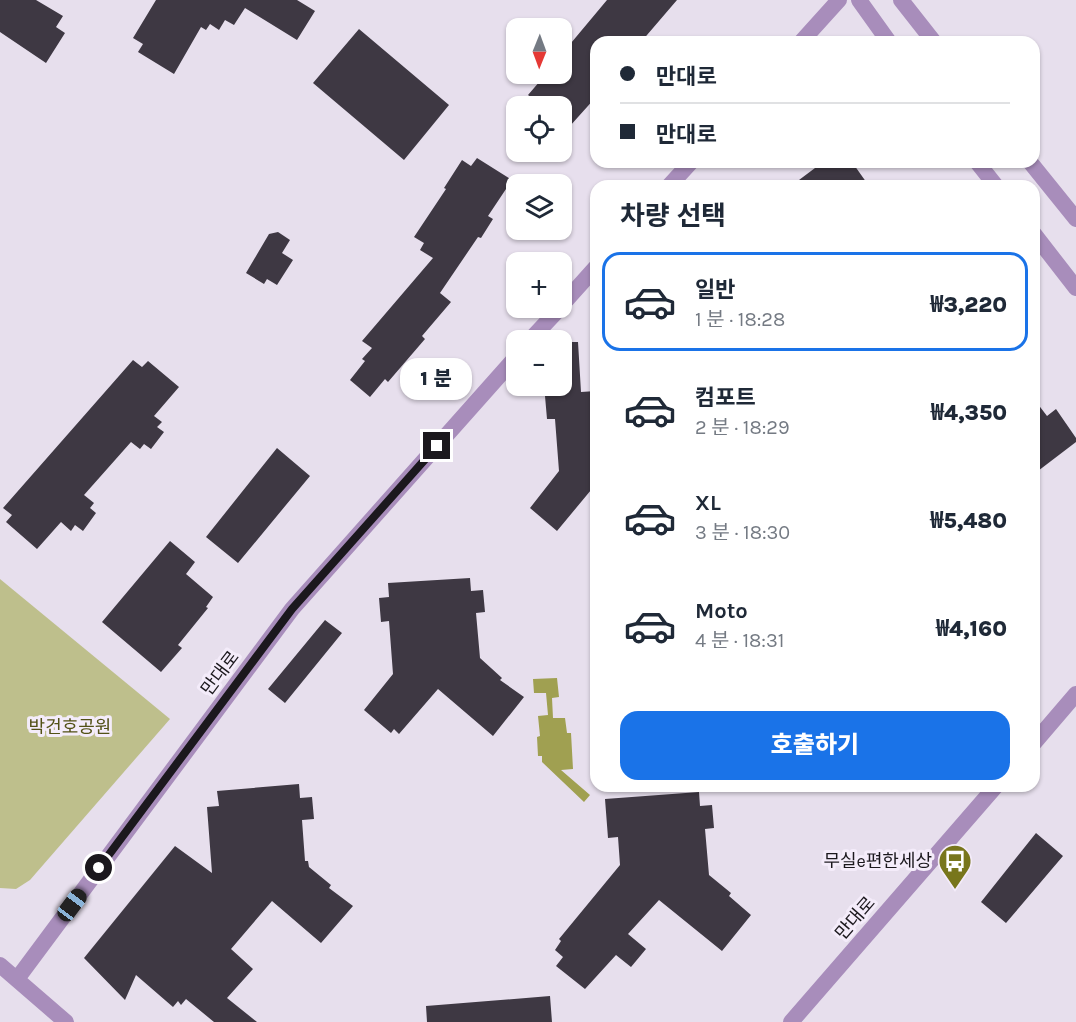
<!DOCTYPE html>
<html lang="ko">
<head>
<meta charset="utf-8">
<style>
	:root { --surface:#fff; --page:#f6f6f7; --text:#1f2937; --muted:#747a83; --line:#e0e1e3; --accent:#1a73e8 }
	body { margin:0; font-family:Karla,"Noto Sans KR",sans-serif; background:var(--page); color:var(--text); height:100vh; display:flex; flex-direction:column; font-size:22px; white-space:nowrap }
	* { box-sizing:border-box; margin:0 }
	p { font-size:20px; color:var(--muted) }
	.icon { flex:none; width:33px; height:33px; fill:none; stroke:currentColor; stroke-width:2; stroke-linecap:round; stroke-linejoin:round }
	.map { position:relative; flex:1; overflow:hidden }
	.details { position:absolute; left:590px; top:180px; width:450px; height:612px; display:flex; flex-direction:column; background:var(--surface); border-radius:18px; box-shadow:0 2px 4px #0004 }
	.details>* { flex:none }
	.hud { position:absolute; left:590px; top:36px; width:450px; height:132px; border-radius:18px; box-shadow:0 2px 4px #0004; display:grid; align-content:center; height:132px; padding:0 30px; background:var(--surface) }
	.needle { width:39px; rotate:181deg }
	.tools { position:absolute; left:506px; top:18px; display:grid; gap:12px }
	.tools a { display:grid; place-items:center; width:66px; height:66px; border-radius:12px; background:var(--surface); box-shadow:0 2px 4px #0004; font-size:30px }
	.end { position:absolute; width:27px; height:27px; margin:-14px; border:8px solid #1b181d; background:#fff; box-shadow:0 0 0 3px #fff }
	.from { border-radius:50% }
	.bubble { position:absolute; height:42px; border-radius:18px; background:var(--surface); box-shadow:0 2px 4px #0004; font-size:20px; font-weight:800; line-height:42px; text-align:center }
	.car { position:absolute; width:18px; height:36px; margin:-18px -9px; border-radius:8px; box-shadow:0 0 4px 2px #0007; background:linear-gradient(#222 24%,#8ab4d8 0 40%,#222 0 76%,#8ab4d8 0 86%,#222 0) }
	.hud b { display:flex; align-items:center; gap:21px; height:57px; font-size:22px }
	.hud b+b { border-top:2px solid var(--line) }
	.hud i { width:15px; height:15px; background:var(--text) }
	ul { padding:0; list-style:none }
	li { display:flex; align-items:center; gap:18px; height:99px; margin:0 12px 9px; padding:0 18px; border:3px solid transparent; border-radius:18px }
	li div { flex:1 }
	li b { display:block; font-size:22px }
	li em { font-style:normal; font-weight:800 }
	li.selected { border-color:var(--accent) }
	li>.icon { width:54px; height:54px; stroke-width:1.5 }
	h2 { padding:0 30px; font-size:27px; line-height:72px }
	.cta { display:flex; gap:12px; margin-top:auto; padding:12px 30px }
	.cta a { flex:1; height:69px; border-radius:18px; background:var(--accent); color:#fff; font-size:24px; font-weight:800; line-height:69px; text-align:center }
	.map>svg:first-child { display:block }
</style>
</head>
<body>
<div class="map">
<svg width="1076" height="1022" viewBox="0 0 1076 1022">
	<rect width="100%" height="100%" fill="#e7dfed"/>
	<path fill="#bebf8c" d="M 0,579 L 170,719 L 30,880 L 16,889 L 0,888 Z"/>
	<path fill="#a0a051" d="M 557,678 L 559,697 L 552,698 L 553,718 L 565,718 L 567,733 L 571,733 L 573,769 L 561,770 L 590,795 L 584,802 L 542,762 L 542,756 L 538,756 L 537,737 L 540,736 L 538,716 L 548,715 L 546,693 L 534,693 L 533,679 Z"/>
	<path fill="#3e3843" d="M 0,0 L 36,0 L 63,16 L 56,27 L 65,33 L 46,63 L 0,32 Z
		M 156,0 L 297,0 L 315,11 L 297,40 L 245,8 L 234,25 L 225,20 L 219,30 L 210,24 L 206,30 L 201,27 L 174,74 L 138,52 L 143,44 L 133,38 Z
		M 607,0 L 677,0 L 641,42 L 596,42 L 596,97 L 561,136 L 561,106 L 542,106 L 528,95 L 546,74 L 561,74 L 561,55 Z
		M 359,29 L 449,105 L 404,160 L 313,83 Z
		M 477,158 L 512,180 L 488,216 L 493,219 L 481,238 L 478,237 L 440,293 L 451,302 L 422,336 L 425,339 L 388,382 L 385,379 L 370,397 L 350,380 L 365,361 L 362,359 L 372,348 L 362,341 L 433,258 L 420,250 L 424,243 L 414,237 L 446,189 L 444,188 L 462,160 L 471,166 Z
		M 823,162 L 852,162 L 869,186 L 791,186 Z
		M 278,232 L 290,240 L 282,253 L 293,260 L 277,285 L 267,279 L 264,284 L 246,273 L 269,234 Z
		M 561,342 L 578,342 L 581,392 L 596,391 L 596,484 L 557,531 L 530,508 L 559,471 L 555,419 L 547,419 L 545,396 L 555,395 L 554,386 L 561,386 Z
		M 133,360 L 142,367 L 148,361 L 179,387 L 154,416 L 162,422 L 157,427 L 164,432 L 151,449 L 144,444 L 140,449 L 131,442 L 84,495 L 94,503 L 90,508 L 96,513 L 83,531 L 75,525 L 71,531 L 61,522 L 37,549 L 6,522 L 12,515 L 3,508 Z
		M 1034,399 L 1047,416 L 1056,409 L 1076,438 L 1076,442 L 1034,474 Z
		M 277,448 L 310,476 L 238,563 L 206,537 Z
		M 170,541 L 195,562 L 186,574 L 213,597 L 206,607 L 208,608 L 178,645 L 182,648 L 161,672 L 102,622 Z
		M 470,578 L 471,591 L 483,590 L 485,612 L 476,613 L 480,658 L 502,678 L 500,680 L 524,697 L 493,736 L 438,689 L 399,734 L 394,729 L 391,733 L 364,710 L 393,674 L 389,621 L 381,622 L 379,598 L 389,597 L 388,583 Z
		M 325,620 L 342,633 L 285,703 L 268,689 Z
		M 299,784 L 300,798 L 312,797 L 314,819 L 302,820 L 305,861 L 308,861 L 309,867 L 331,885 L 329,888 L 353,906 L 321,943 L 272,901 L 231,949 L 253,969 L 227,998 L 257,1022 L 214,1022 L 186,999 L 181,1005 L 178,1001 L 173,1007 L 136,975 L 125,1000 L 84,958 L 175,846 L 212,873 L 207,807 L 219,806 L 217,791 Z
		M 699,792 L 700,806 L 712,805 L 714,828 L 705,829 L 709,875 L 731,893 L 729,896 L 751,915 L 722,951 L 659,900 L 628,934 L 646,949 L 631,967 L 616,955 L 585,989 L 556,966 L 563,957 L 555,950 L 561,941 L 559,939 L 620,865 L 618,837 L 608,838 L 605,799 Z
		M 1036,833 L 1063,856 L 1006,923 L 981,902 Z
		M 550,996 L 552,1022 L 427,1022 L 426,1006 Z"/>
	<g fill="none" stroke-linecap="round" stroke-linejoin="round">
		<path stroke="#a88dbb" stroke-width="16" d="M 859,0 L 889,42
			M 901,0 L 934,42
			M 801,42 L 839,0
			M 977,162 L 996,186
			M 1030,162 L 1076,219
			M 669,186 L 691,162
			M 1034,234 L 1076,288
			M 561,306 L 596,267
			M 530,340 L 560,308
			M 1034,743 L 1076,694
			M 0,965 L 66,1022
			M 17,979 L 292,609 L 516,357
			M 791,1022 L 996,786"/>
	</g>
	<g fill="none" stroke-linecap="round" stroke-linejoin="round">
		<path stroke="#1b181d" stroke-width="8" d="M 99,868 L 292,609 L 437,446"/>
	</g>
	<defs>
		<symbol id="bus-pin" viewBox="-11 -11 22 30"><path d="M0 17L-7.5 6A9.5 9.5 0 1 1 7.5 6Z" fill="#78761c" stroke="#f4ecfa"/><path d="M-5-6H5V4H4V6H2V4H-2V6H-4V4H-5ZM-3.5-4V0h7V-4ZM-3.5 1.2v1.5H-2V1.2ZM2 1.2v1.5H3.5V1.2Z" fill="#fff"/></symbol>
	</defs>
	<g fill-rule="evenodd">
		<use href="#bus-pin" x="936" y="842" width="38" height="52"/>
	</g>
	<g text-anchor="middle" stroke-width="6" stroke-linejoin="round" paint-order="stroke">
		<g font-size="18" fill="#1b181d" stroke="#f4ecfa">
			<text transform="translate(220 673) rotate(-53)" y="6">만대로</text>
			<text transform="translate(855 918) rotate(-49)" y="6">만대로</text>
		</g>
		<g font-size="18" fill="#525116" stroke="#f4ecfa">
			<text x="70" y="733">박건호공원</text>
		</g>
		<g font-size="18" fill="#1b181d" stroke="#f4ecfa" text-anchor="end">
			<text x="932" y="867">무실e편한세상</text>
		</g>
	</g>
</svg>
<div class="tools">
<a><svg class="needle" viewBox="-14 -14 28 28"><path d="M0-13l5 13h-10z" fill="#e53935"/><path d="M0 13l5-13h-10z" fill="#747a83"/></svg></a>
<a><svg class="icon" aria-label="locate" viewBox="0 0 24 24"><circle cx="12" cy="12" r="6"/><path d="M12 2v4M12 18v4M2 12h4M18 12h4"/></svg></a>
<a><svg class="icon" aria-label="layers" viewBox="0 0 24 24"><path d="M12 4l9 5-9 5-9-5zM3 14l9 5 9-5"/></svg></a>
<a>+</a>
<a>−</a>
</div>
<i class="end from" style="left:99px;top:868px"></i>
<i class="end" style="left:437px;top:446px"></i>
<div class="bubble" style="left:400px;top:358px;width:72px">1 분</div>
<i class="car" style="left:72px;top:905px;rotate:37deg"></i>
<div class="hud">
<b><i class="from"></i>만대로</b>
<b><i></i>만대로</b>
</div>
<section class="details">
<h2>차량 선택</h2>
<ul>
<li class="selected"><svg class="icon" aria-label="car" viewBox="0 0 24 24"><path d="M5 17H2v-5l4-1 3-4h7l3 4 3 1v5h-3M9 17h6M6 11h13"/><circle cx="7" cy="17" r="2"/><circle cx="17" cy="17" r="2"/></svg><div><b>일반</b><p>1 분 · 18:28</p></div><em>₩3,220</em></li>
<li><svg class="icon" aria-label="car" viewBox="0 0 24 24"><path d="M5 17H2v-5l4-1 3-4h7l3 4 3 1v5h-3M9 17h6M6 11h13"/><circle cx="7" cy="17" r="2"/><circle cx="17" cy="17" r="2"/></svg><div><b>컴포트</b><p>2 분 · 18:29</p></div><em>₩4,350</em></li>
<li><svg class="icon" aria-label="car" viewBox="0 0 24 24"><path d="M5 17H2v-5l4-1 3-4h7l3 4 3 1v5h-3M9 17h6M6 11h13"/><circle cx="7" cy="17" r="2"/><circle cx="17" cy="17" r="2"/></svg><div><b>XL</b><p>3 분 · 18:30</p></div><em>₩5,480</em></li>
<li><svg class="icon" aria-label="car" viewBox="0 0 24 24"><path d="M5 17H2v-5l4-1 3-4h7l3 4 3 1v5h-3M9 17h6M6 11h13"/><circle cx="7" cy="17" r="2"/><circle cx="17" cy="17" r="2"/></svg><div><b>Moto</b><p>4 분 · 18:31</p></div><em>₩4,160</em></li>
</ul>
<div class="cta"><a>호출하기</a></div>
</section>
</div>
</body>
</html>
